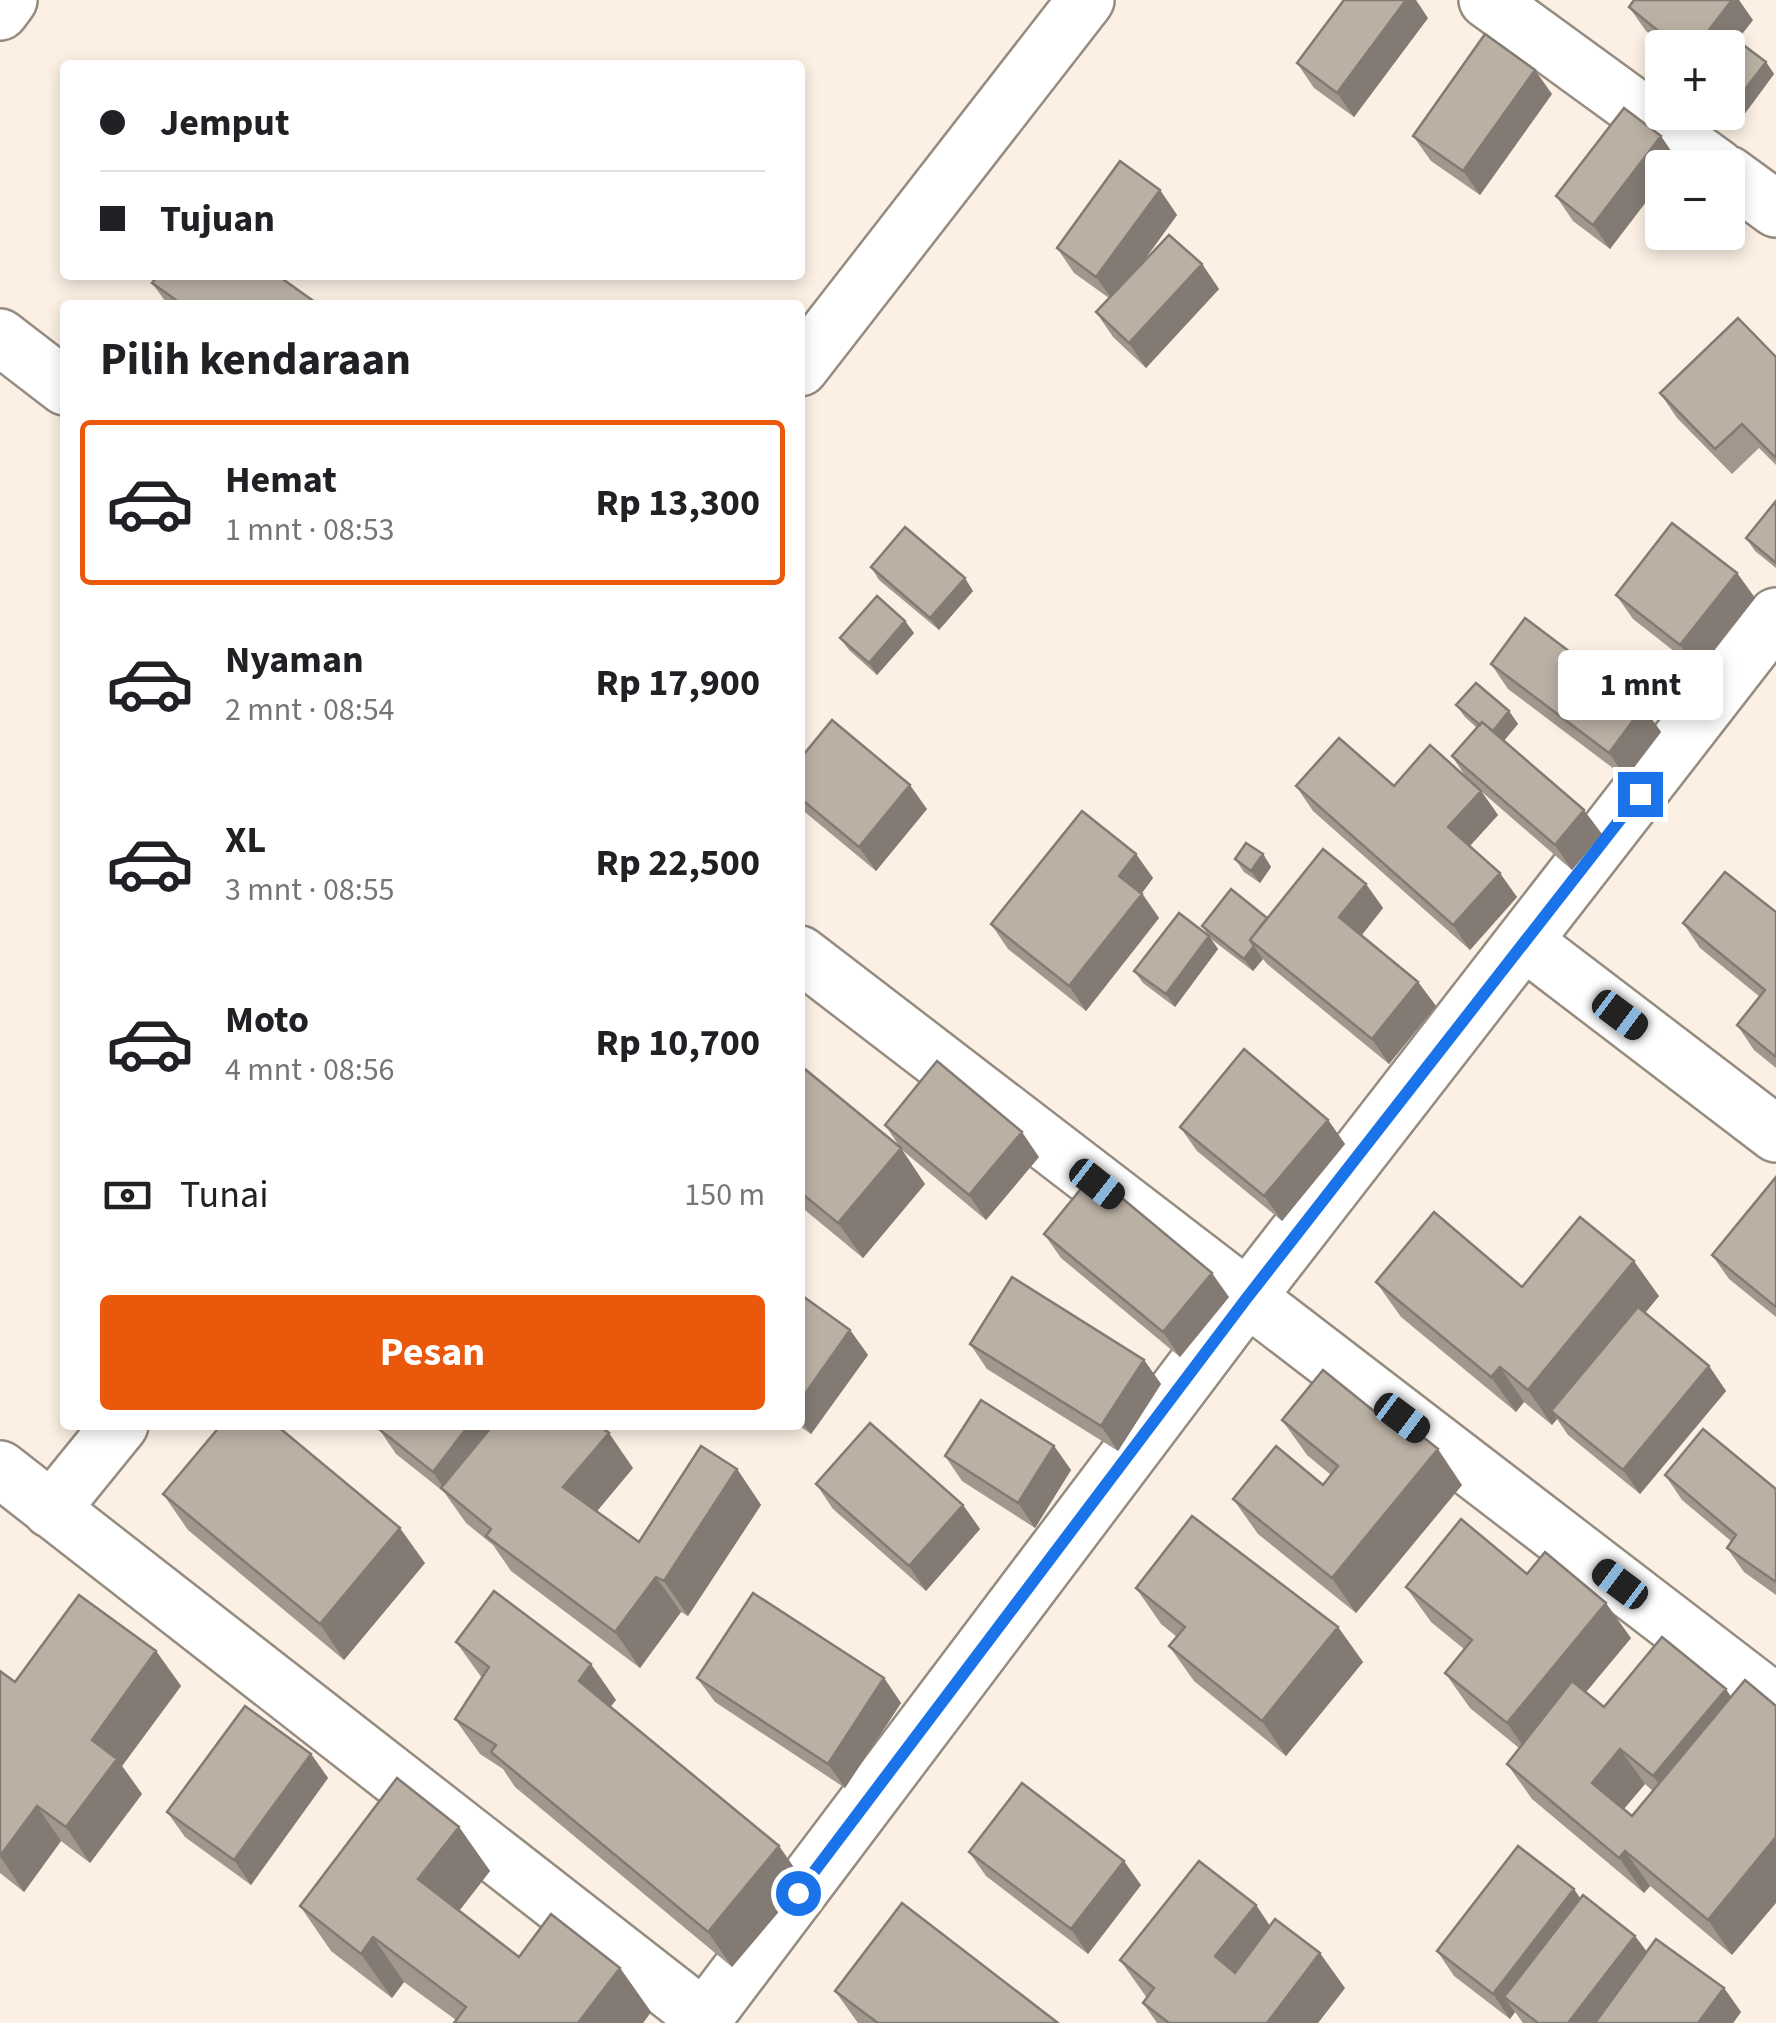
<!DOCTYPE html>
<html lang="id">
<head>
<meta charset="utf-8">
<style>
	:root { --surface:#fff; --page:#f2f2f2; --text:#202124; --muted:#757577; --line:#e0e0e0; --accent:#ea580c }
	body { margin:0; font-family:"Source Sans 3",sans-serif; background:var(--page); color:var(--text); height:100vh; display:flex; flex-direction:column; font-size:38px; white-space:nowrap }
	* { box-sizing:border-box; margin:0 }
	p { font-size:32px; color:var(--muted) }
	.icon { flex:none; width:55px; height:55px; fill:none; stroke:currentColor; stroke-width:2; stroke-linecap:round; stroke-linejoin:round }
	.map { position:relative; flex:1; overflow:hidden }
	.side { position:absolute; left:60px; top:300px; width:745px; height:1130px; display:flex; flex-direction:column; background:var(--surface); border-radius:10px; box-shadow:0 5px 15px #0003 }
	.side>* { flex:none }
	.banner { position:absolute; left:60px; top:60px; width:745px; height:220px; border-radius:10px; box-shadow:0 5px 15px #0003; display:grid; align-content:center; height:220px; padding:0 40px; background:var(--surface) }
	.controls { position:absolute; left:1645px; top:30px; display:grid; gap:20px }
	.controls a { display:grid; place-items:center; width:100px; height:100px; border-radius:10px; background:var(--surface); box-shadow:0 5px 15px #0003; font-size:50px }
	.end { position:absolute; width:45px; height:45px; margin:-22px; border:12px solid #1a73e8; background:#fff; box-shadow:0 0 0 5px #fff }
	.from { border-radius:50% }
	.bubble { position:absolute; height:70px; border-radius:10px; background:var(--surface); box-shadow:0 5px 15px #0003; font-size:32px; font-weight:700; line-height:70px; text-align:center }
	.car { position:absolute; width:30px; height:60px; margin:-30px -15px; border-radius:12px; box-shadow:0 0 8px 2px #0007; background:linear-gradient(#222 24%,#8ab4d8 0 40%,#222 0 76%,#8ab4d8 0 86%,#222 0) }
	.banner b { display:flex; align-items:center; gap:35px; height:95px; font-size:38px }
	.banner b+b { border-top:2px solid var(--line) }
	.banner i { width:25px; height:25px; background:var(--text) }
	ul { padding:0; list-style:none }
	li { display:flex; align-items:center; gap:30px; height:165px; margin:0 20px 15px; padding:0 20px; border:5px solid transparent; border-radius:10px }
	li div { flex:1 }
	li b { display:block; font-size:38px }
	li em { font-style:normal; font-weight:700 }
	li.on { border-color:var(--accent) }
	li>.icon { width:90px; height:90px; stroke-width:1.5 }
	h2 { padding:0 40px; font-size:45px; line-height:120px }
	.pay { display:flex; align-items:center; gap:25px; height:110px; padding:0 40px; font-size:38px }
	.pay p { margin-inline-start:auto }
	.cta { display:flex; gap:20px; margin-top:auto; padding:20px 40px }
	.cta a { flex:1; height:115px; border-radius:10px; background:var(--accent); color:#fff; font-size:40px; font-weight:700; line-height:115px; text-align:center }
	.map>svg:first-child { display:block }
</style>
</head>
<body>
<div class="map">
<svg width="1776" height="2023" viewBox="0 0 1776 2023">
	<rect width="100%" height="100%" fill="#fcf0e4"/>
	<g fill="none" stroke-linecap="round" stroke-linejoin="round">
		<defs>
			<path id="minor" d="M 1487,0 L 1718,168
				M 0,12 L 9,0
				M 1728,174 L 1776,209
				M 0,337 L 65,387
				M 800,368 L 1086,0
				M 1526,943 L 1776,1134
				M 800,954 L 1776,1703
				M 0,1469 L 704,2018 L 1246,1299 L 1776,616
				M 51,1510 L 120,1425"/>
		</defs>
		<use href="#minor" stroke="#958b7f" stroke-width="60"/>
		<use href="#minor" stroke="#fff" stroke-width="55"/>
	</g>
	<path fill="#a1978d" fill-rule="evenodd" d="M 1629,7 L 1753,20 L 1728,52 L 1728,48 L 1666,48 L 1646,31 Z
		M 1428,18 L 1354,117 L 1314,88 L 1297,63 Z
		M 1766,62 L 1774,74 L 1735,127 L 1716,112 L 1728,112 Z
		M 1552,94 L 1480,195 L 1431,161 L 1413,136 Z
		M 1678,161 L 1662,168 L 1662,181 L 1610,249 L 1573,221 L 1556,196 Z
		M 1160,190 L 1177,215 L 1139,267 L 1202,264 L 1219,289 L 1146,368 L 1113,337 L 1096,312 L 1109,298 L 1074,273 L 1057,248 Z
		M 152,283 L 319,305 L 168,305 Z
		M 1776,357 L 1776,465 L 1759,448 L 1732,474 L 1677,418 L 1660,393 Z
		M 1776,501 L 1776,568 L 1755,551 L 1746,538 Z
		M 871,567 L 973,591 L 939,630 L 879,580 Z
		M 1737,573 L 1755,598 L 1698,670 L 1633,619 L 1616,595 Z
		M 905,621 L 914,633 L 877,675 L 849,650 L 840,638 Z
		M 1491,664 L 1643,707 L 1661,732 L 1626,778 L 1508,689 Z
		M 1456,705 L 1509,711 L 1518,724 L 1504,741 L 1602,834 L 1572,870 L 1482,792 L 1498,815 L 1470,846 L 1517,897 L 1470,950 L 1313,811 L 1296,786 L 1394,786 L 1467,779 L 1452,756 L 1477,728 L 1465,717 Z
		M 800,759 L 927,809 L 876,871 L 800,808 Z
		M 1136,854 L 1153,878 L 1142,893 L 1159,918 L 1086,1011 L 1008,949 L 991,924 Z
		M 1263,854 L 1271,867 L 1260,883 L 1244,872 L 1235,859 Z
		M 1366,884 L 1383,908 L 1362,935 L 1418,982 L 1436,1006 L 1389,1064 L 1267,964 L 1263,959 L 1253,971 L 1211,939 L 1218,949 L 1175,1007 L 1143,983 L 1134,971 L 1209,936 L 1202,926 L 1267,918 Z
		M 1776,912 L 1776,1068 L 1754,1050 L 1737,1025 L 1760,997 L 1700,948 L 1683,923 Z
		M 800,1065 L 925,1184 L 863,1258 L 800,1206 Z
		M 1328,1120 L 1345,1144 L 1282,1221 L 1197,1151 L 1180,1127 Z
		M 885,1125 L 1039,1157 L 986,1220 L 902,1150 Z
		M 1776,1177 L 1776,1317 L 1729,1279 L 1712,1255 Z
		M 1044,1234 L 1229,1297 L 1180,1357 L 1061,1258 Z
		M 1376,1282 L 1522,1287 L 1659,1296 L 1645,1313 L 1709,1366 L 1726,1391 L 1640,1494 L 1568,1435 L 1557,1419 L 1552,1425 L 1524,1402 L 1516,1412 L 1401,1317 Z
		M 800,1302 L 850,1330 L 868,1355 L 811,1434 L 798,1425 L 800,1425 Z
		M 970,1344 L 1144,1360 L 1161,1384 L 1118,1451 L 987,1369 Z
		M 1282,1420 L 1462,1485 L 1356,1613 L 1258,1534 L 1233,1499 L 1323,1485 L 1331,1475 L 1307,1455 Z
		M 379,1429 L 633,1468 L 597,1511 L 639,1542 L 737,1469 L 761,1505 L 688,1616 L 681,1612 L 640,1668 L 511,1571 L 493,1545 L 466,1523 L 444,1492 L 396,1454 Z
		M 1054,1446 L 1071,1470 L 1035,1528 L 962,1481 L 945,1456 Z
		M 1665,1475 L 1776,1489 L 1776,1595 L 1744,1572 L 1727,1548 L 1731,1541 L 1682,1500 Z
		M 816,1484 L 963,1505 L 980,1529 L 926,1591 L 833,1509 Z
		M 163,1494 L 425,1563 L 344,1660 L 188,1530 Z
		M 1527,1574 L 1631,1638 L 1586,1692 L 1604,1707 L 1662,1637 L 1732,1955 L 1650,1886 L 1644,1893 L 1532,1799 L 1507,1764 L 1519,1748 L 1470,1708 L 1445,1673 L 1464,1649 L 1431,1622 L 1406,1587 ZM 1645,1784 L 1653,1791 L 1632,1816 L 1624,1809 Z
		M 1136,1588 L 1338,1627 L 1363,1662 L 1286,1756 L 1194,1681 L 1169,1646 L 1177,1637 L 1161,1624 Z
		M 456,1642 L 616,1700 L 610,1707 L 779,1846 L 804,1882 L 732,1967 L 515,1787 L 503,1769 L 480,1754 L 455,1719 L 482,1678 Z
		M 156,1651 L 181,1686 L 122,1766 L 142,1794 L 90,1863 L 61,1841 L 24,1892 L 0,1873 L 0,1671 L 15,1682 Z
		M 697,1678 L 884,1678 L 901,1703 L 845,1788 L 715,1702 Z
		M 311,1754 L 328,1778 L 251,1885 L 185,1837 L 167,1812 Z
		M 459,1827 L 490,1871 L 459,1911 L 519,1957 L 620,1968 L 651,2012 L 643,2023 L 454,2023 L 456,2020 L 404,1982 L 392,1998 L 331,1951 L 300,1906 Z
		M 969,1852 L 1141,1885 L 1088,1954 L 986,1876 Z
		M 1580,1898 L 1635,1936 L 1647,1952 L 1724,1988 L 1741,2012 L 1733,2023 L 1523,2023 L 1515,2012 L 1510,2019 L 1454,1976 L 1437,1951 Z
		M 1256,1905 L 1270,1926 L 1345,1988 L 1318,2023 L 1157,2023 L 1143,2003 L 1147,1998 L 1120,1960 Z
		M 835,1991 L 1058,2023 L 858,2023 Z"/>
	<path fill="#837b73" d="M 1406,0 L 1416,0 L 1428,18 L 1354,117 L 1337,93 Z
		M 1732,0 L 1739,0 L 1753,20 L 1728,52 L 1728,48 L 1695,48 Z
		M 1766,62 L 1774,74 L 1735,127 L 1726,114 Z
		M 1535,70 L 1552,94 L 1480,195 L 1463,171 Z
		M 1661,136 L 1678,161 L 1673,168 L 1662,168 L 1662,181 L 1610,249 L 1593,225 Z
		M 1160,190 L 1177,215 L 1114,302 L 1096,277 Z
		M 1202,264 L 1219,289 L 1146,368 L 1129,343 Z
		M 1737,573 L 1755,598 L 1698,670 L 1680,645 Z
		M 965,578 L 973,591 L 939,630 L 930,618 Z
		M 905,621 L 914,633 L 877,675 L 869,663 Z
		M 1643,707 L 1661,732 L 1626,778 L 1609,753 Z
		M 1509,711 L 1518,724 L 1499,746 L 1491,734 Z
		M 910,785 L 927,809 L 876,871 L 859,847 Z
		M 1481,791 L 1498,815 L 1465,851 L 1448,827 Z
		M 1584,810 L 1602,834 L 1572,870 L 1555,845 Z
		M 1136,854 L 1153,878 L 1136,901 L 1119,876 Z
		M 1263,854 L 1271,867 L 1260,883 L 1251,871 Z
		M 1500,873 L 1517,897 L 1470,950 L 1453,925 Z
		M 1366,884 L 1383,908 L 1356,942 L 1339,917 Z
		M 1142,894 L 1159,918 L 1086,1011 L 1069,986 Z
		M 1209,936 L 1218,949 L 1175,1007 L 1166,994 Z
		M 1254,946 L 1263,959 L 1253,971 L 1244,959 Z
		M 1418,982 L 1436,1006 L 1389,1064 L 1372,1039 Z
		M 1328,1120 L 1345,1144 L 1282,1221 L 1264,1196 Z
		M 1022,1132 L 1039,1157 L 986,1220 L 969,1195 Z
		M 901,1148 L 925,1184 L 863,1258 L 838,1223 Z
		M 1634,1261 L 1659,1296 L 1559,1417 L 1551,1411 L 1557,1419 L 1552,1425 L 1528,1390 Z
		M 1212,1273 L 1229,1297 L 1180,1357 L 1163,1332 Z
		M 850,1330 L 868,1355 L 811,1434 L 800,1419 L 800,1401 Z
		M 1144,1360 L 1161,1384 L 1118,1451 L 1101,1426 Z
		M 1709,1366 L 1726,1391 L 1640,1494 L 1623,1470 Z
		M 1500,1367 L 1524,1402 L 1516,1412 L 1491,1377 Z
		M 469,1425 L 506,1425 L 447,1493 L 433,1472 Z
		M 609,1433 L 633,1468 L 588,1522 L 563,1487 Z
		M 1054,1446 L 1071,1470 L 1035,1528 L 1018,1503 Z
		M 1438,1449 L 1462,1485 L 1356,1613 L 1332,1578 Z
		M 737,1469 L 761,1505 L 688,1616 L 664,1581 Z
		M 963,1505 L 980,1529 L 926,1591 L 909,1566 Z
		M 400,1528 L 425,1563 L 344,1660 L 320,1624 Z
		M 656,1577 L 681,1612 L 640,1668 L 615,1632 Z
		M 1606,1603 L 1631,1638 L 1531,1758 L 1507,1723 Z
		M 1338,1627 L 1363,1662 L 1286,1756 L 1262,1721 Z
		M 156,1651 L 181,1686 L 122,1766 L 142,1794 L 90,1863 L 66,1827 L 92,1740 Z
		M 591,1664 L 616,1700 L 603,1716 L 579,1681 Z
		M 884,1678 L 901,1703 L 845,1788 L 828,1764 Z
		M 1726,1689 L 1750,1725 L 1678,1811 L 1653,1776 Z
		M 1620,1749 L 1645,1784 L 1616,1818 L 1592,1783 Z
		M 311,1754 L 328,1778 L 251,1885 L 234,1860 Z
		M 37,1806 L 61,1841 L 24,1892 L 0,1856 Z
		M 459,1827 L 490,1871 L 449,1924 L 418,1879 Z
		M 1776,1837 L 1776,1903 L 1732,1955 L 1708,1920 Z
		M 779,1846 L 804,1882 L 732,1967 L 708,1932 Z
		M 1625,1851 L 1650,1886 L 1644,1893 L 1619,1858 Z
		M 1124,1861 L 1141,1885 L 1088,1954 L 1071,1929 Z
		M 1574,1889 L 1591,1914 L 1504,1997 L 1515,2012 L 1510,2019 L 1493,1994 Z
		M 1256,1905 L 1280,1941 L 1240,1991 L 1215,1956 Z
		M 1635,1936 L 1653,1960 L 1604,2023 L 1568,2023 Z
		M 373,1937 L 404,1982 L 392,1998 L 361,1954 Z
		M 1320,1953 L 1345,1988 L 1318,2023 L 1267,2023 Z
		M 620,1968 L 651,2012 L 643,2023 L 578,2023 Z
		M 1724,1988 L 1741,2012 L 1733,2023 L 1698,2023 Z"/>
	<path fill="#bbb0a4" stroke="#837b73" stroke-width="2.5" d="M 1344,0 L 1406,0 L 1337,93 L 1297,63 Z
		M 1634,0 L 1732,0 L 1695,48 L 1679,48 L 1629,7 Z
		M 1485,34 L 1535,70 L 1463,171 L 1413,136 Z
		M 1738,41 L 1766,62 L 1726,114 L 1724,112 L 1728,112 L 1728,55 Z
		M 1624,108 L 1661,136 L 1593,225 L 1556,196 Z
		M 1120,161 L 1160,190 L 1096,277 L 1057,248 Z
		M 1169,235 L 1202,264 L 1129,343 L 1096,312 Z
		M 158,275 L 277,275 L 319,305 L 183,305 L 152,283 Z
		M 1738,318 L 1776,357 L 1776,458 L 1742,424 L 1715,449 L 1660,393 Z
		M 1776,501 L 1776,563 L 1746,538 Z
		M 1672,523 L 1737,573 L 1680,645 L 1616,595 Z
		M 905,527 L 965,578 L 930,618 L 871,567 Z
		M 877,596 L 905,621 L 869,663 L 840,638 Z
		M 1525,618 L 1643,707 L 1609,753 L 1491,664 Z
		M 1476,683 L 1509,711 L 1493,731 L 1482,722 L 1480,725 L 1456,705 Z
		M 832,720 L 910,785 L 859,847 L 800,798 L 800,759 Z
		M 1482,722 L 1584,810 L 1555,845 L 1452,756 Z
		M 1339,738 L 1394,786 L 1430,745 L 1481,791 L 1448,827 L 1500,873 L 1453,925 L 1296,786 Z
		M 1082,811 L 1136,854 L 1119,876 L 1142,894 L 1069,986 L 991,924 Z
		M 1246,843 L 1263,854 L 1251,871 L 1235,859 Z
		M 1323,849 L 1366,884 L 1339,917 L 1418,982 L 1372,1039 L 1250,940 Z
		M 1725,872 L 1776,912 L 1776,1057 L 1737,1025 L 1765,990 L 1683,923 Z
		M 1231,889 L 1267,918 L 1250,940 L 1254,946 L 1244,959 L 1202,926 Z
		M 1179,913 L 1209,936 L 1166,994 L 1134,971 Z
		M 1244,1049 L 1328,1120 L 1264,1196 L 1180,1127 Z
		M 937,1061 L 1022,1132 L 969,1195 L 885,1125 Z
		M 800,1065 L 901,1148 L 838,1223 L 800,1192 Z
		M 1093,1174 L 1212,1273 L 1163,1332 L 1044,1234 Z
		M 1776,1177 L 1776,1307 L 1712,1255 Z
		M 1434,1212 L 1522,1287 L 1580,1217 L 1634,1261 L 1528,1390 L 1500,1367 L 1491,1377 L 1376,1282 Z
		M 1012,1277 L 1144,1360 L 1101,1426 L 970,1344 Z
		M 804,1297 L 850,1330 L 800,1401 L 800,1302 Z
		M 1638,1307 L 1709,1366 L 1623,1470 L 1551,1411 Z
		M 1323,1370 L 1380,1416 L 1387,1408 L 1438,1449 L 1332,1578 L 1233,1499 L 1276,1446 L 1323,1485 L 1338,1466 L 1282,1420 Z
		M 981,1400 L 1054,1446 L 1018,1503 L 945,1456 Z
		M 870,1423 L 963,1505 L 909,1566 L 816,1484 Z
		M 221,1425 L 276,1425 L 400,1528 L 320,1624 L 163,1494 Z
		M 382,1425 L 469,1425 L 433,1472 L 379,1429 Z
		M 493,1425 L 599,1425 L 609,1433 L 563,1487 L 639,1542 L 701,1446 L 737,1469 L 664,1581 L 656,1577 L 615,1632 L 486,1536 L 491,1529 L 441,1488 Z
		M 1703,1429 L 1776,1489 L 1776,1582 L 1727,1548 L 1736,1535 L 1665,1475 Z
		M 1192,1516 L 1338,1627 L 1262,1721 L 1169,1646 L 1185,1627 L 1136,1588 Z
		M 1461,1519 L 1527,1574 L 1545,1552 L 1606,1603 L 1507,1723 L 1445,1673 L 1472,1640 L 1406,1587 Z
		M 494,1591 L 591,1664 L 579,1681 L 779,1846 L 708,1932 L 491,1752 L 496,1745 L 455,1719 L 489,1667 L 456,1642 Z
		M 753,1593 L 884,1678 L 828,1764 L 697,1678 Z
		M 79,1595 L 156,1651 L 92,1740 L 117,1759 L 66,1827 L 37,1806 L 0,1856 L 0,1671 L 15,1682 Z
		M 1662,1637 L 1726,1689 L 1653,1776 L 1620,1749 L 1592,1783 L 1632,1816 L 1745,1680 L 1776,1706 L 1776,1837 L 1708,1920 L 1625,1851 L 1619,1858 L 1507,1764 L 1572,1681 L 1604,1707 Z
		M 245,1706 L 311,1754 L 234,1860 L 167,1812 Z
		M 397,1778 L 459,1827 L 418,1879 L 519,1957 L 551,1914 L 620,1968 L 578,2023 L 454,2023 L 466,2007 L 373,1937 L 361,1954 L 300,1906 Z
		M 1022,1783 L 1124,1861 L 1071,1929 L 969,1852 Z
		M 1518,1846 L 1574,1889 L 1493,1994 L 1437,1951 Z
		M 1199,1861 L 1256,1905 L 1215,1956 L 1235,1973 L 1275,1919 L 1320,1953 L 1267,2023 L 1169,2023 L 1143,2003 L 1154,1988 L 1120,1960 Z
		M 1583,1895 L 1635,1936 L 1568,2023 L 1538,2023 L 1504,1997 Z
		M 902,1903 L 1058,2023 L 878,2023 L 835,1991 Z
		M 1656,1939 L 1724,1988 L 1698,2023 L 1595,2023 Z"/>
	<g fill="none" stroke-linecap="round" stroke-linejoin="round">
		<path stroke="#1a73e8" stroke-width="12" d="M 798,1893 L 1246,1299 L 1640,794"/>
	</g>
</svg>
<div class="controls">
<a>+</a>
<a>−</a>
</div>
<i class="end from" style="left:798px;top:1893px"></i>
<i class="end" style="left:1640px;top:794px"></i>
<div class="bubble" style="left:1558px;top:650px;width:165px">1 mnt</div>
<i class="car" style="left:1620px;top:1015px;rotate:127deg"></i>
<i class="car" style="left:1097px;top:1184px;rotate:128deg"></i>
<i class="car" style="left:1402px;top:1418px;rotate:127deg"></i>
<i class="car" style="left:1620px;top:1584px;rotate:307deg"></i>
<div class="banner">
<b><i class="from"></i>Jemput</b>
<b><i></i>Tujuan</b>
</div>
<section class="side">
<h2>Pilih kendaraan</h2>
<ul>
<li class="on"><svg class="icon" aria-label="car" viewBox="0 0 24 24"><path d="M5 17H2v-5l4-1 3-4h7l3 4 3 1v5h-3M9 17h6M6 11h13"/><circle cx="7" cy="17" r="2"/><circle cx="17" cy="17" r="2"/></svg><div><b>Hemat</b><p>1 mnt · 08:53</p></div><em>Rp 13,300</em></li>
<li><svg class="icon" aria-label="car" viewBox="0 0 24 24"><path d="M5 17H2v-5l4-1 3-4h7l3 4 3 1v5h-3M9 17h6M6 11h13"/><circle cx="7" cy="17" r="2"/><circle cx="17" cy="17" r="2"/></svg><div><b>Nyaman</b><p>2 mnt · 08:54</p></div><em>Rp 17,900</em></li>
<li><svg class="icon" aria-label="car" viewBox="0 0 24 24"><path d="M5 17H2v-5l4-1 3-4h7l3 4 3 1v5h-3M9 17h6M6 11h13"/><circle cx="7" cy="17" r="2"/><circle cx="17" cy="17" r="2"/></svg><div><b>XL</b><p>3 mnt · 08:55</p></div><em>Rp 22,500</em></li>
<li><svg class="icon" aria-label="car" viewBox="0 0 24 24"><path d="M5 17H2v-5l4-1 3-4h7l3 4 3 1v5h-3M9 17h6M6 11h13"/><circle cx="7" cy="17" r="2"/><circle cx="17" cy="17" r="2"/></svg><div><b>Moto</b><p>4 mnt · 08:56</p></div><em>Rp 10,700</em></li>
</ul>
<div class="pay"><svg class="icon" aria-label="cash" viewBox="0 0 24 24"><path d="M3 7h18v10H3z"/><circle cx="12" cy="12" r="2"/></svg>Tunai<p>150 m</p></div>
<div class="cta"><a>Pesan</a></div>
</section>
</div>
</body>
</html>
